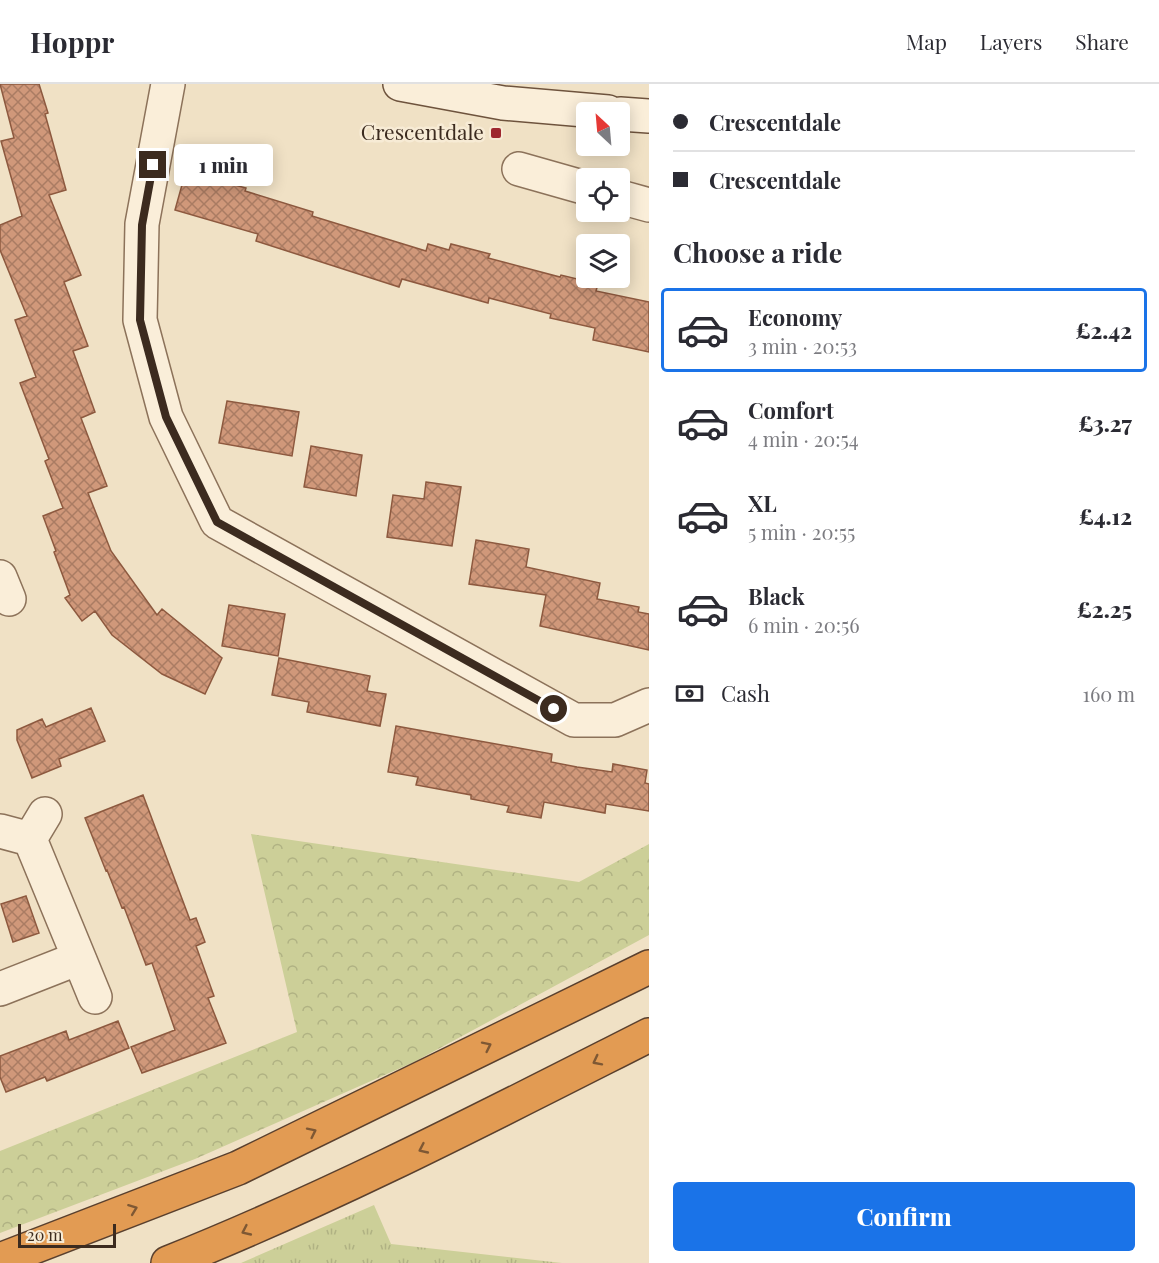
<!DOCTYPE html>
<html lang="en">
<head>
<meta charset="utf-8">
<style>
	:root { --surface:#fff; --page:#f7f7f7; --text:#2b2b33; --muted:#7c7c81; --line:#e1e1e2; --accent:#1a73e8 }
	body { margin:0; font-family:"Playfair Display",serif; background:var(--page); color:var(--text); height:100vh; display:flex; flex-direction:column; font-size:22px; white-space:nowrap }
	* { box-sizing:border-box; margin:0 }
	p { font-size:20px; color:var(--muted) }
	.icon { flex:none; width:33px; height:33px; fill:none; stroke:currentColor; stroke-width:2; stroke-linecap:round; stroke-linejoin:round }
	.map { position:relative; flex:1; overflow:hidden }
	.panel { display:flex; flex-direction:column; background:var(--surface); width:510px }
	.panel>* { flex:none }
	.banner { display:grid; align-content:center; height:132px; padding:0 24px; background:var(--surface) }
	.needle { width:39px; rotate:334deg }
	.tools { position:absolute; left:576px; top:18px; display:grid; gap:12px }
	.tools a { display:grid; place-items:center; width:54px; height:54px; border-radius:6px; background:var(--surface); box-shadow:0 3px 15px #0003; font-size:30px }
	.scale { position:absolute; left:18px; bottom:15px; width:98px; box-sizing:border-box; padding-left:6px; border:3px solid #3c2b1f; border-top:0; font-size:16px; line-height:21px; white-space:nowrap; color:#3c2b1f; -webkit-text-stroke:4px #f7ebd5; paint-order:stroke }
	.end { position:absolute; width:27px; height:27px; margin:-14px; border:8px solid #3c2b1f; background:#fff; box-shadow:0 0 0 3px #fff }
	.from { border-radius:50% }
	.bubble { position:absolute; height:42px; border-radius:6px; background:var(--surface); box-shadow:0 3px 15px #0003; font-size:20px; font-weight:800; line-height:42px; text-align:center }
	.banner b { display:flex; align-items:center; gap:21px; height:57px; font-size:22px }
	.banner b+b { border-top:2px solid var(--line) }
	.banner i { width:15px; height:15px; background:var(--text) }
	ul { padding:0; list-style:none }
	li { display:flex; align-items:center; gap:18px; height:84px; margin:0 12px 9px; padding:0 12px; border:3px solid transparent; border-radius:6px }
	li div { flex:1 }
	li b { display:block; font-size:22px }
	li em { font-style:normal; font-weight:800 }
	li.active { border-color:var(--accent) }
	li>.icon { width:54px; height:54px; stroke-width:1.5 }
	h2 { padding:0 24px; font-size:27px; line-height:72px }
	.pay { display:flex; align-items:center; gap:15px; height:66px; padding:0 24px; font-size:22px }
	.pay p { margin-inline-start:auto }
	.cta { display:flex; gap:12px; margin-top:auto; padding:12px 24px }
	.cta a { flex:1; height:69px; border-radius:6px; background:var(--accent); color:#fff; font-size:24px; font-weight:800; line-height:69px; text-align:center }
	header { display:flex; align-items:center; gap:36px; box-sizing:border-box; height:84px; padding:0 30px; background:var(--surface); border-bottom:2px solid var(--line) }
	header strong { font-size:28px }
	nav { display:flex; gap:33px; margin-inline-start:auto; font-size:21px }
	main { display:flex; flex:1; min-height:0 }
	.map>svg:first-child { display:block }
</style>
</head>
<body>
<header>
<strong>Hoppr</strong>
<nav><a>Map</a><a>Layers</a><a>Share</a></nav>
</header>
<main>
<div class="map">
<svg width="649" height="1179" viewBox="0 0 649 1179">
	<defs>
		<pattern id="grass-tufts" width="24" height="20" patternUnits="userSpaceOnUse" patternTransform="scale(1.5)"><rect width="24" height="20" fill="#cccf98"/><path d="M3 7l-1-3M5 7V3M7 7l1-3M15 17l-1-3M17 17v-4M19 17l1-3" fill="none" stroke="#b0b283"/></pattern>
		<pattern id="forest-crowns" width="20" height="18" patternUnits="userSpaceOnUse" patternTransform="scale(1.5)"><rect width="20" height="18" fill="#cccf98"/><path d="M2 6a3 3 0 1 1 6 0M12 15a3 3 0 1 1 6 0" fill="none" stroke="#b0b283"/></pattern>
		<pattern id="building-cross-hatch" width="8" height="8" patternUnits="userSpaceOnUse" patternTransform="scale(1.5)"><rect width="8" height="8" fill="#d0987a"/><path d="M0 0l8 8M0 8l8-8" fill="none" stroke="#aa7c63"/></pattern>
	</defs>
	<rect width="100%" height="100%" fill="#f0e1c5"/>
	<path fill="url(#grass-tufts)" d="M 374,1121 L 391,1160 L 562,1179 L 241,1179 Z"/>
	<path fill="url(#forest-crowns)" d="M 251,750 L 579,798 L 649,760 L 649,851 L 414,978 L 195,1075 L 0,1149 L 0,1067 L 297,948 Z"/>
	<path fill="url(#building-cross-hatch)" stroke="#8d593f" stroke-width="1.5" d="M 0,0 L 39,0 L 48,29 L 45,30 L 66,106 L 49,111 L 81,191 L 64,198 L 88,262 L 73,267 L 95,328 L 81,334 L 107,402 L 88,409 L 111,467 L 157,531 L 162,525 L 222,574 L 205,610 L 162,590 L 112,551 L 95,527 L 82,537 L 65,514 L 70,511 L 54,468 L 56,467 L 43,432 L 63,424 L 45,377 L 49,375 L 20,299 L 36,293 L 15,236 L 27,232 L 0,166 L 0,141 L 22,132 L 1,57 L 14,54 Z
		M 187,83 L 228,96 L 227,99 L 246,104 L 245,107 L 313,128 L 312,132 L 426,167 L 428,160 L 449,166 L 451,160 L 490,170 L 488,174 L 560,193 L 561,191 L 598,200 L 596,207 L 649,218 L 649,268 L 593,256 L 595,244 L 550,234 L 551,230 L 489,214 L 488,219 L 402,195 L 399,203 L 256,157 L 258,150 L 175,126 Z
		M 227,317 L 299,328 L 292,372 L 219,359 Z
		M 311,362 L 362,371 L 356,412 L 304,403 Z
		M 426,398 L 461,403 L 452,462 L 387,453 L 393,411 L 424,415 Z
		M 476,456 L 529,465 L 526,483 L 600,499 L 597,515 L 639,523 L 638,528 L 649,530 L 649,566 L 540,542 L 546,511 L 469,500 Z
		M 229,521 L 285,530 L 278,572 L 222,562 Z
		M 279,574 L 370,592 L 367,607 L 386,610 L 380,642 L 307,628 L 309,618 L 272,611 Z
		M 91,624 L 105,657 L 59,675 L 61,682 L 32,694 L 17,656 L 17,646 L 42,635 L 46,643 Z
		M 396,642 L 552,670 L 551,678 L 577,683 L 612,688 L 613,680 L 647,686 L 645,699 L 649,700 L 649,727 L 606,720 L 605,729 L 544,718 L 541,734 L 507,728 L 509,722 L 471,715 L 471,711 L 416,701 L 418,693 L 388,688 Z
		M 143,711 L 190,836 L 196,834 L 205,858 L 196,862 L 214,912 L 208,914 L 226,959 L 142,989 L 131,963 L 175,946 L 152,879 L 146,881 L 124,823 L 122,824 L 107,786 L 106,787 L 85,734 Z
		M 26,812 L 39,849 L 13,858 L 1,820 Z
		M 118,937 L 129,964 L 47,997 L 45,993 L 6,1008 L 0,993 L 0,972 L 66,947 L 69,956 Z"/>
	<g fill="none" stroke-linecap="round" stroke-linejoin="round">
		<defs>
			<path id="street" d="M 168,0 L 142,140 L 140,236 L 166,333 L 217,438 L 574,636 L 615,636 L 649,621
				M 519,85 L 586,104
				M 620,113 L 649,121
				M 0,493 L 9,515
				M 0,747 L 30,755
				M 30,755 L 45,730
				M 79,874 L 95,913
				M 0,905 L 79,874 L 30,755"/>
			<path id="secondary" d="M 400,0 L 503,19 L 608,28
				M 620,30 L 649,32"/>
			<path id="highway" d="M 0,1176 L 238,1084 L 649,883
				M 168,1179 C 333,1113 491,1031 649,951"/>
		</defs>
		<use href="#street" stroke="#8c725a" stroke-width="36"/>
		<use href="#secondary" stroke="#6e533d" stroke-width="36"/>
		<use href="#highway" stroke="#5a402e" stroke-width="36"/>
		<use href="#street" stroke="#faeed9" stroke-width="33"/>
		<use href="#secondary" stroke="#faeed9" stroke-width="33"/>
		<use href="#highway" stroke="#e29b53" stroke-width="33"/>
	</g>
	<defs><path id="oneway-chevron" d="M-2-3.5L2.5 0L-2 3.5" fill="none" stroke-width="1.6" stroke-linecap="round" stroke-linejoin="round" transform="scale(1.5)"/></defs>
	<g stroke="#7e5834">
		<use href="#oneway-chevron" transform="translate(487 962) rotate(-26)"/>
		<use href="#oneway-chevron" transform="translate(597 977) rotate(153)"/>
		<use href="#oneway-chevron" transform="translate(312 1048) rotate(-26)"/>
		<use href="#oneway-chevron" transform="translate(423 1065) rotate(155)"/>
		<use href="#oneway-chevron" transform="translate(133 1125) rotate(-21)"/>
		<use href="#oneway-chevron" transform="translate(246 1147) rotate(155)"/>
	</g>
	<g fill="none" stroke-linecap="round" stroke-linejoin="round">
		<path stroke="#3c2b1f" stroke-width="8" d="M 153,81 L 142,141 L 140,236 L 166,333 L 217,438 L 554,625"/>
	</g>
	<rect fill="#9e272f" stroke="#f7ebd5" stroke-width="2" x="490" y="43" width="12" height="12" rx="3"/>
	<g text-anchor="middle" stroke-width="5" stroke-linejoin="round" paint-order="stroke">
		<g font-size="21" fill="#3c2b1f" stroke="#f7ebd5" text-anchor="end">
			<text x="484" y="56">Crescentdale</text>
		</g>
	</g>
</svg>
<div class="tools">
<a><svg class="needle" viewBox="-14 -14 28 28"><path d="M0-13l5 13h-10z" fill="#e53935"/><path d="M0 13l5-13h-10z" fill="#7c7c81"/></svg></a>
<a><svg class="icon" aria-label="locate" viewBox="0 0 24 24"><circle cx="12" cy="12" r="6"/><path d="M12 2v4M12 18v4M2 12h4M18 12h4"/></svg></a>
<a><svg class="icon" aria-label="layers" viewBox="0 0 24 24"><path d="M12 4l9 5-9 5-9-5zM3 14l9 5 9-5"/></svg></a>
</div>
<div class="scale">20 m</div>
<i class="end from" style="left:554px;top:625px"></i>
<i class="end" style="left:153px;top:81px"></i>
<div class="bubble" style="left:174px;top:60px;width:99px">1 min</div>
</div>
<section class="panel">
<div class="banner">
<b><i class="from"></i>Crescentdale</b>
<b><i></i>Crescentdale</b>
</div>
<h2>Choose a ride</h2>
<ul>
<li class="active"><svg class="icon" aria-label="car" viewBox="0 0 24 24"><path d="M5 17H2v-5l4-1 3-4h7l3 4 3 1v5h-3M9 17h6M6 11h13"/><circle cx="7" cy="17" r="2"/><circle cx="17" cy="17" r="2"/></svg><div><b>Economy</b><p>3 min · 20:53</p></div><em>£2.42</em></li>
<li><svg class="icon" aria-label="car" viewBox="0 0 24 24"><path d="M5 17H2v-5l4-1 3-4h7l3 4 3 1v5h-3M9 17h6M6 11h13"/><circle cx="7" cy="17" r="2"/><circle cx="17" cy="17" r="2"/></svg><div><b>Comfort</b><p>4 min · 20:54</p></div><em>£3.27</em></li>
<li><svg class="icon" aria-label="car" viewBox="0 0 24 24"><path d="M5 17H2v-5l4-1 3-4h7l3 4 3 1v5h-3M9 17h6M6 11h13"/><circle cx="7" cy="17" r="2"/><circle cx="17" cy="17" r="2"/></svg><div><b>XL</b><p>5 min · 20:55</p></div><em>£4.12</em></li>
<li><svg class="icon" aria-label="car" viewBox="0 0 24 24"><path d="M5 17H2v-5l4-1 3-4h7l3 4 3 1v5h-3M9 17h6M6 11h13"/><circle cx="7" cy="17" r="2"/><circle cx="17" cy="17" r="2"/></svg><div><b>Black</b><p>6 min · 20:56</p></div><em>£2.25</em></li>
</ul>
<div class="pay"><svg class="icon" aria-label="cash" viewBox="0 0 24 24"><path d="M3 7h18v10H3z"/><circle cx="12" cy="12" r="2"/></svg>Cash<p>160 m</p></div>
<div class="cta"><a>Confirm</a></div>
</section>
</main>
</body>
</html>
